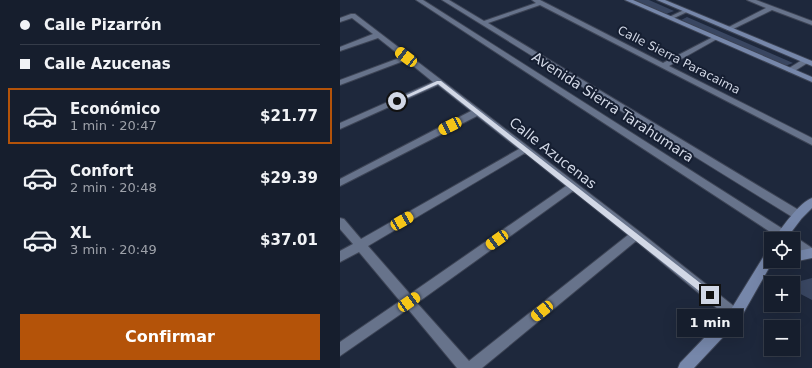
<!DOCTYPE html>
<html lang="es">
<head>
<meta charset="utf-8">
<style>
	:root { --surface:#161e2d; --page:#1f2735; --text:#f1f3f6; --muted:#9ea2aa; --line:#353c49; --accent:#b45309 }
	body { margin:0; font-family:"DejaVu Sans",sans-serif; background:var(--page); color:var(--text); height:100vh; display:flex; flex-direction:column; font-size:15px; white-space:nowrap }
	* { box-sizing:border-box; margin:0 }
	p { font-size:13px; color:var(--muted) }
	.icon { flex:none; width:22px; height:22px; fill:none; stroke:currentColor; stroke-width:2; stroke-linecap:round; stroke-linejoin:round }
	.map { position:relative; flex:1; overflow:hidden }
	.side { display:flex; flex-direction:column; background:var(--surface); width:340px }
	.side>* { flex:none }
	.guide { display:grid; align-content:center; height:88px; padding:0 20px; background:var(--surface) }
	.tools { position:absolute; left:424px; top:232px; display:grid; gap:8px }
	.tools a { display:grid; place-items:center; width:36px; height:36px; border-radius:0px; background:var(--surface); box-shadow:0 4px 16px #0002,0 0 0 1px var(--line); font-size:20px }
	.end { position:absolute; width:18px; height:18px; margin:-9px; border:5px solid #d2d8e6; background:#111; box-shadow:0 0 0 2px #111 }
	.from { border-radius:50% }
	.bubble { position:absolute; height:28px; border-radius:0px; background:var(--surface); box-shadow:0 4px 16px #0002,0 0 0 1px var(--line); font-size:13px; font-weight:700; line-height:28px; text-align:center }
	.car { position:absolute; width:12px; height:24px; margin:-12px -6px; border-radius:5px; box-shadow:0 0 3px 1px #0007; background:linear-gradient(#f5c518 24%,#345 0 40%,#f5c518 0 76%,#345 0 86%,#f5c518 0) }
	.guide b { display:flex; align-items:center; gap:14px; height:38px; font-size:15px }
	.guide b+b { border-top:1px solid var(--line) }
	.guide i { width:10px; height:10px; background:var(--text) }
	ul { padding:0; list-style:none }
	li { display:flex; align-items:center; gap:12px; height:56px; margin:0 8px 6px; padding:0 12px; border:2px solid transparent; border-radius:0px }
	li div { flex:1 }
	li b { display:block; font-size:15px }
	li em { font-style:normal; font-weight:700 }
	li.current { border-color:var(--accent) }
	li>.icon { width:36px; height:36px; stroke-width:1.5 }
	.button { display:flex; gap:8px; margin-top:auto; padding:8px 20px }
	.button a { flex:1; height:46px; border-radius:0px; background:var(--accent); color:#fff; font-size:16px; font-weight:700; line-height:46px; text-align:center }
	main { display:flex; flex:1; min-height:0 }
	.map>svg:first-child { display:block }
</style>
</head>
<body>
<main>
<section class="side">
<div class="guide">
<b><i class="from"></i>Calle Pizarrón</b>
<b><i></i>Calle Azucenas</b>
</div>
<ul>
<li class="current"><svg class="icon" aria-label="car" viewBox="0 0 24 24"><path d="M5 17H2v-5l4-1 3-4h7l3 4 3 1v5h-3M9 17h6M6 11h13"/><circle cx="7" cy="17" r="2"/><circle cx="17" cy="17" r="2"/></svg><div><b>Económico</b><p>1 min · 20:47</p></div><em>$21.77</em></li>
<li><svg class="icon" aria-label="car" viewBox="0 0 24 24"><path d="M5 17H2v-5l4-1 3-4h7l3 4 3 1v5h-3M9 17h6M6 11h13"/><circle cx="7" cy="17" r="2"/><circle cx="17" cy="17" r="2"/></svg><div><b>Confort</b><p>2 min · 20:48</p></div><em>$29.39</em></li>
<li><svg class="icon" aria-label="car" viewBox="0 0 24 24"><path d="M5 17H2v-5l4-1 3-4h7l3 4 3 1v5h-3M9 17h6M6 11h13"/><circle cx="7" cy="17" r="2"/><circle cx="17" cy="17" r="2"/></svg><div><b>XL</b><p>3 min · 20:49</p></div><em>$37.01</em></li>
</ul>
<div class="button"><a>Confirmar</a></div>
</section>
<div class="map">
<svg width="472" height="368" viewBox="0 0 472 368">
	<rect width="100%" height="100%" fill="#1e283c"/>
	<path fill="#394661" d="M 294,0 L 309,0 L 334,11 L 326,14 Z
		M 347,17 L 453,63 L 445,66 L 341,20 Z
		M 472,278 L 472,300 L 453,290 L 453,283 Z"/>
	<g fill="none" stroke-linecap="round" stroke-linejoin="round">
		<defs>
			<path id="street" d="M 76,0 L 83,0 L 454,236 L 472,248 L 472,257 L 467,256 L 453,247 L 453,239 L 441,239 Z
				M 102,0 L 109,0 L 144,21 L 196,3 L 192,0 L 200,0 L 323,63 L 373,37 L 377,37 L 377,39 L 329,66 L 472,138 L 472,145 L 200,5 L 148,23 L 462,212 L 463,215 L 462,218 L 454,218 Z
				M 407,0 L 416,0 L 472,21 L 472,25 L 432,10 L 391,30 L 387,30 L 387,28 L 426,8 Z
				M 344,10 L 349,11 L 332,19 L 327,18 Z
				M 11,14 L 15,14 L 300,232 L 400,311 L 401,315 L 400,319 L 395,321 L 390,319 L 296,241 L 142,368 L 117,368 L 68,309 L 0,356 L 0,342 L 60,301 L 19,252 L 0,262 L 0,251 L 13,244 L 0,229 L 0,218 L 4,219 L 21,239 L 179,149 L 137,116 L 0,186 L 0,179 L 131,111 L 98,85 L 0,129 L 0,123 L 93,82 L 66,60 L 0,85 L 0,80 L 62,57 L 38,38 L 0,51 L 0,47 L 33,34 L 12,18 L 0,22 L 0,18 ZM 185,153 L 226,186 L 70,294 L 28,246 ZM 233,191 L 288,235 L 129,361 L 77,303 Z
				M 462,60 L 465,60 L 469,62 L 453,72 L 450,72 L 446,70 Z"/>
			<path id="secondary" d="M 285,0 L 293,0 L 472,77 L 472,82 Z
				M 317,0 L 325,0 L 472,61 L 472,66 Z
				M 472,198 L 472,208 L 462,218 L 446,239 L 434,239 C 441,228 460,202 472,198 Z
				M 472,248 L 472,258 L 453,262 L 451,261 L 453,261 L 453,252 Z
				M 431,249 L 431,261 L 433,261 L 400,319 L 354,368 L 338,368 L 340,363 L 390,311 L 427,251 Z"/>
		</defs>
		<use href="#street" stroke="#3d4455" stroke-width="2"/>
		<use href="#secondary" stroke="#3d4455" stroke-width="2"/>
		<use href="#street" fill="#67738b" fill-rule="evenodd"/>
		<use href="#secondary" fill="#7687aa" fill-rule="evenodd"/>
	</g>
	<path fill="#d2d8e6" d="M 97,81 L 101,81 L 373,293 L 373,298 L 368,298 L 98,84 L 58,102 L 54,101 Z"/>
	<g text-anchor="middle" stroke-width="4" stroke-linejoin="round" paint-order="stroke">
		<g font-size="12" fill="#d2d8e6" stroke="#151e31">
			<text transform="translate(339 60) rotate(27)" y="4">Calle Sierra Paracaima</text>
		</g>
		<g font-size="14" fill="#d2d8e6" stroke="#151e31">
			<text transform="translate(273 107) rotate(33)" y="5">Avenida Sierra Tarahumara</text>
			<text transform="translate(213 153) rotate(38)" y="5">Calle Azucenas</text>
		</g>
	</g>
</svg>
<div class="tools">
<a><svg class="icon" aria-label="locate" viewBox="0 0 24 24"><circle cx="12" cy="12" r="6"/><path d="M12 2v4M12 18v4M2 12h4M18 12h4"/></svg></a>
<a>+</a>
<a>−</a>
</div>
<i class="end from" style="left:57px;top:101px"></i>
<i class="end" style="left:370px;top:295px"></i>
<div class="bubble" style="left:337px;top:309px;width:66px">1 min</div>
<i class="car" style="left:66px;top:57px;rotate:308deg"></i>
<i class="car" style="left:110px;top:126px;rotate:243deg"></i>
<i class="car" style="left:62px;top:221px;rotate:60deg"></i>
<i class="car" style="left:157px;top:240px;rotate:235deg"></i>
<i class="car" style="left:69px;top:302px;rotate:55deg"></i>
<i class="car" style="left:202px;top:311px;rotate:231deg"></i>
</div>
</main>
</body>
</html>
